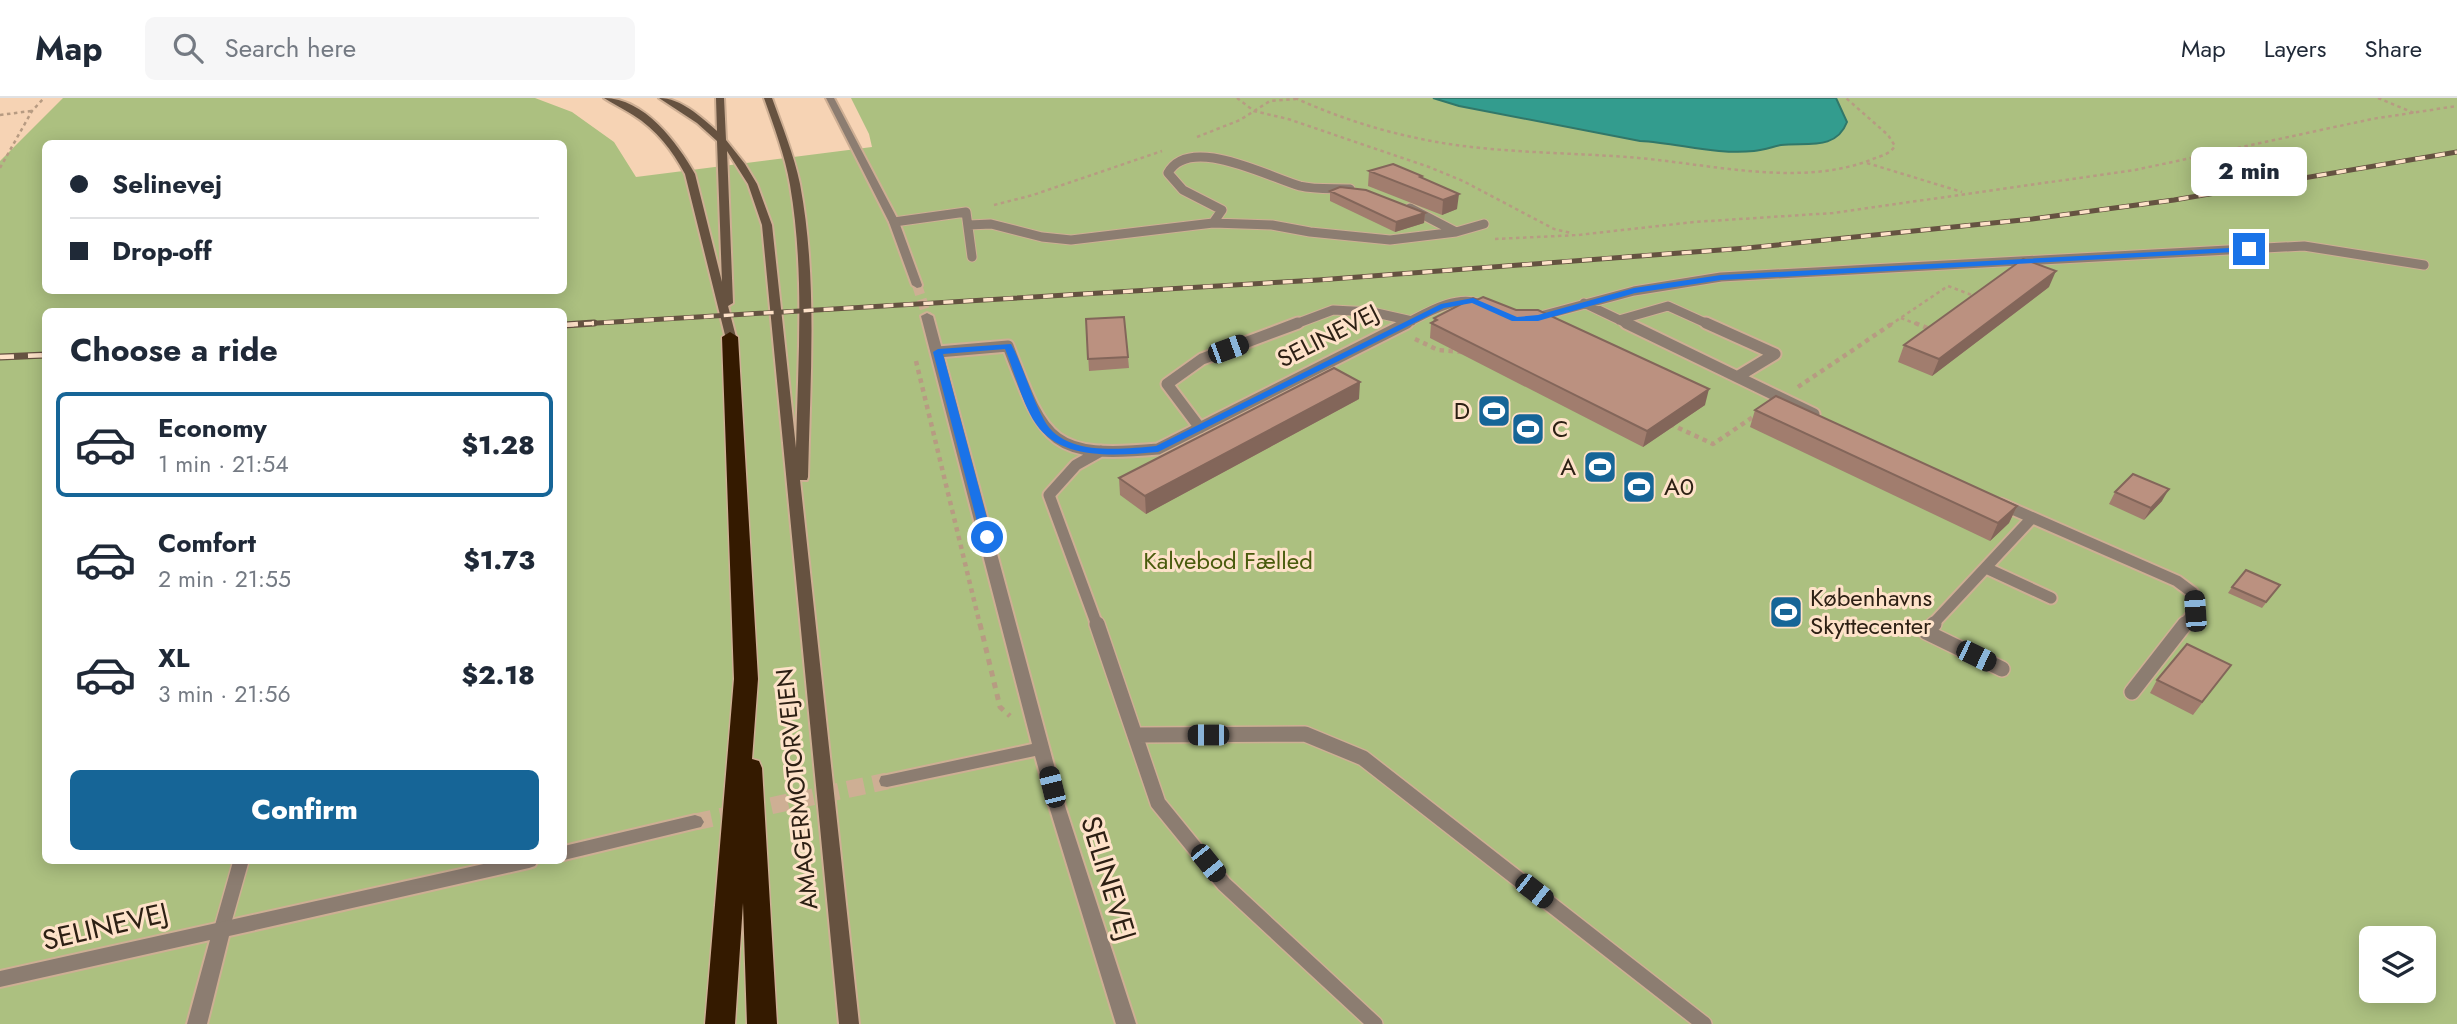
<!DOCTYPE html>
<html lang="en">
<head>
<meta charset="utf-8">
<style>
	:root { --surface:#fff; --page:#f6f6f7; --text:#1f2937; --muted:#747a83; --line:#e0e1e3; --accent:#166597 }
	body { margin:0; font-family:Jost,sans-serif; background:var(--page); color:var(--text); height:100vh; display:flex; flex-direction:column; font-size:26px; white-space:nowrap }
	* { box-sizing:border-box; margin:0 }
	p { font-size:23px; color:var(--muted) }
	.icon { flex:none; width:38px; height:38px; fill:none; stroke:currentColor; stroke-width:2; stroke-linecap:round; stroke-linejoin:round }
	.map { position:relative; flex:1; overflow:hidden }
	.panel { position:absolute; left:42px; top:210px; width:525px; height:556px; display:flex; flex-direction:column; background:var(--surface); border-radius:10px; box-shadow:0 4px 18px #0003 }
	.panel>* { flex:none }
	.banner { position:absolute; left:42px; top:42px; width:525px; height:154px; border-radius:10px; box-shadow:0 4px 18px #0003; display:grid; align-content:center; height:154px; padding:0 28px; background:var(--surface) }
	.controls { position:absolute; left:2359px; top:828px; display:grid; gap:14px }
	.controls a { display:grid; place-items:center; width:77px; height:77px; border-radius:10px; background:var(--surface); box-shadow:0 4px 18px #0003; font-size:35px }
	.end { position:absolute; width:32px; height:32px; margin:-16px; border:9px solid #1a73e8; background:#fff; box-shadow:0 0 0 4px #fff }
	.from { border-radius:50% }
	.bubble { position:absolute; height:49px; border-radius:10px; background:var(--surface); box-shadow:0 4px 18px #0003; font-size:23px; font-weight:800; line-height:49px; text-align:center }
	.car { position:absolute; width:21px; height:42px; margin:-21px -10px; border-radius:9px; box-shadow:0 0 5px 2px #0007; background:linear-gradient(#222 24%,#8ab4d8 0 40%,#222 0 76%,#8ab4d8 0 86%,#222 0) }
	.banner b { display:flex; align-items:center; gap:24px; height:66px; font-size:26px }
	.banner b+b { border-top:2px solid var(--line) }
	.banner i { width:18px; height:18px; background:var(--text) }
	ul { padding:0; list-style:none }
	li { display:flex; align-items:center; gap:21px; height:105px; margin:0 14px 10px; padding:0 14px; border:4px solid transparent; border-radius:10px }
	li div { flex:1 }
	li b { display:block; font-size:26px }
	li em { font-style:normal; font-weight:800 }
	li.current { border-color:var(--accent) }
	li>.icon { width:63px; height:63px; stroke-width:1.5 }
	h2 { padding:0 28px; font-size:32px; line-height:84px }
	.button { display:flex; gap:14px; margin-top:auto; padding:14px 28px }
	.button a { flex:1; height:80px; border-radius:10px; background:var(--accent); color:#fff; font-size:28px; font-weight:800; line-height:80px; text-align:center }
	header { display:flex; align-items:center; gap:42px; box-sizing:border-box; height:98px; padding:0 35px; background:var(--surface); border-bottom:2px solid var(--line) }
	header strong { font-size:33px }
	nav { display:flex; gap:38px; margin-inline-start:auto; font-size:24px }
	.search { width:490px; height:63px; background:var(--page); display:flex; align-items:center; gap:18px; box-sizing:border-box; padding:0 24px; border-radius:10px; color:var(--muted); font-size:26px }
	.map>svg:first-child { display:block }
</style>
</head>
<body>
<header>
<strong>Map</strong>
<div class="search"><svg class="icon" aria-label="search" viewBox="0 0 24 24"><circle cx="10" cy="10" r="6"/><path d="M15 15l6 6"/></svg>Search here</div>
<nav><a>Map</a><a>Layers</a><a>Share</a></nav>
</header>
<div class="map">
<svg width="2457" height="926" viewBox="0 0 2457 926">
	<rect width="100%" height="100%" fill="#f6d3b4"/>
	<path fill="#acc080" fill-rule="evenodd" d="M 63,0 L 535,0 L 572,14 L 614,44 L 636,79 L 872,49 L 869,36 L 851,0 L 2457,0 L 2457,926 L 0,926 L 0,63 ZM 46,46 L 564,46 L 564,192 L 46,192 ZM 46,214 L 564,214 L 564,763 L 46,763 ZM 2371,840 L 2424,840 L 2424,892 L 2371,892 Z"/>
	<path fill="#339c8e" stroke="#317769" stroke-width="2" d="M 1433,0 L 1836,0 L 1847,24 C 1836,53 1806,44 1781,47 C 1772,49 1763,52 1754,53 C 1716,57 1678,45 1640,43 L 1459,8 Z"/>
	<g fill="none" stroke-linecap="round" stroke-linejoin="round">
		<path stroke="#ceaf94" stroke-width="10" stroke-dasharray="10 5" stroke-linecap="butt" d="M 917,187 L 927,218"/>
		<path stroke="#ceaf94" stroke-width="17" stroke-dasharray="17 9" stroke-linecap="butt" d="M 695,724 L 887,683"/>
		<defs>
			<path id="lane-far2" d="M 1410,110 L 1456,134
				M 894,124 L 966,114 L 972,159
				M 1213,125 L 1222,112 L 1183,92 L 1168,75 C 1189,36 1268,79 1300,88 C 1316,92 1334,90 1350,91
				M 969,127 L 991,126 L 1042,139 L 1071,142 L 1213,125 L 1272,127 L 1310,134 L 1390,142 L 1456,134 L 1484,126
				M 1584,205 L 1630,227
				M 1533,220 L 1634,193 L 1721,179 L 2304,148 L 2424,167
				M 1619,222 L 1668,208 L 1710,227
				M 1293,227 L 1333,212 L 1372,214 L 1412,223
				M 1403,227 C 1425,216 1456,196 1480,206"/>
			<path id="lane-far1" d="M 1626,225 L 1814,316
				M 1706,225 L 1775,256 L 1737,279
				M 938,254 L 1008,248 C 1045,344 1049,361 1158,351 L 1407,225
				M 1200,330 L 1167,286 L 1202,261 L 1298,225
				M 2001,406 L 2177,483 L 2193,495 L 2195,513 L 2184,527
				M 1986,470 L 2051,500
				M 1097,527 L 1049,397 L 1076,367 L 1101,353
				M 1932,527 L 2031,421"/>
			<path id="lane" d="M 1097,526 L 1158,705 L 1224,786 L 1375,926
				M 1934,526 L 1926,534 L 2002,571
				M 2132,594 L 2185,526
				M 1135,637 L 1305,636 L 1363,660 L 1704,926
				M 222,830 L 241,763"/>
			<path id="street" d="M 826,0 L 834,0 L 899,124 L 922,187 L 921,189 L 917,190 L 912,187 L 889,124 Z
				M 927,215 L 933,218 L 1065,708 L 1136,926 L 1116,926 L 1049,708 L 1035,658 L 887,689 L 881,688 L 879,683 L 881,678 L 887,677 L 1032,646 L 921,218 Z
				M 695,717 L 701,719 L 704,724 L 701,729 L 564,762 L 564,748 Z
				M 497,763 L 538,763 L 535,768 L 529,770 L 229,838 L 207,926 L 187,926 L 210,842 L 0,889 L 0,873 Z"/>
			<path id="secondary" d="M 604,0 C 644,0 677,44 695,76 L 722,184 L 717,43 L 697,25 L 659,0 C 681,0 701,19 717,33 L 716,0 L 724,0 L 726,42 L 745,66 L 757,86 L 772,127 L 796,350 C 798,263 805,174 790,87 C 785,57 774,29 764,0 L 772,0 C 782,28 794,57 800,86 C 818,182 810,282 808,379 L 807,382 L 800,382 L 859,926 L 839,926 L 762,127 L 748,86 L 727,53 L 733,205 L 728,208 L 736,239 L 730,242 L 726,241 L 685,76 C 672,52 657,32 633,17 C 624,11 613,6 604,0 Z"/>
			<path id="highway" d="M 730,234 L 738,239 L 758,581 L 752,661 L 759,663 L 762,670 L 777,926 L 747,926 L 743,805 L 735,926 L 705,926 L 734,581 L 722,239 Z"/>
		</defs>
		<use href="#lane-far2" stroke="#ceaf94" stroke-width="11"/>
		<use href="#lane-far1" stroke="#ceaf94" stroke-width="15"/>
		<use href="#lane" stroke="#ceaf94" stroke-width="18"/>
		<use href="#street" stroke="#ceaf94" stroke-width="4"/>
		<use href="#secondary" stroke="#ceaf94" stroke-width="4"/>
		<use href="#highway" stroke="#ceaf94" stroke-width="3"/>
		<path stroke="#b79b82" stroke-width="2.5" stroke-dasharray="3.5 3.5" stroke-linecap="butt" d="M 1237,0 L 1254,13 L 1288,21 L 1429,69 L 1463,83 L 1554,131 L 1571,135
			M 1295,0 C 1337,19 1380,33 1426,42 C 1492,55 1559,54 1626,59 C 1703,64 1799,91 1873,61 C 1881,58 1890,56 1895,48 L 1888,37 L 1846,0
			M 2378,0 L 2414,15
			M 0,17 L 31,13
			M 1197,39 L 1240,22 L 1270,3 L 1296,1
			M 1867,65 L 1962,94
			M 0,70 L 32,13 L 44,0
			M 994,107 L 1033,97 L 1162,53
			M 1495,141 L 1578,137 L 1694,124 L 1833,115 L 2135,72 L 2372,21 L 2457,8
			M 1901,220 L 1919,227
			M 1890,227 L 1948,188 L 1977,199"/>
		<path stroke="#b79b82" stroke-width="4.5" stroke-dasharray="4.5 4.5" stroke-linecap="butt" d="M 1915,225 L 1932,232
			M 1415,241 L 1438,252 L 1463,254
			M 916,263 L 980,527
			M 1798,289 L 1893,225
			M 1670,326 L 1713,346 L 1756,317"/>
		<path stroke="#b79b82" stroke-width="5" stroke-dasharray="6 6" stroke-linecap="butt" d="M 980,526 L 1000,609 L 1010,618"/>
		<use href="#lane-far2" stroke="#8c7d71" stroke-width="9"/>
		<use href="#lane-far1" stroke="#8c7d71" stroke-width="11"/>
		<use href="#lane" stroke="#8c7d71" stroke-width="15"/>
		<use href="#street" fill="#8c7d71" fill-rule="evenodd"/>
		<use href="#secondary" fill="#665240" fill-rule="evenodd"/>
		<use href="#highway" fill="#341a00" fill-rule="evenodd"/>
		<defs>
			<path id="rail-far1" d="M 564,227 L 1318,182 L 1747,150 L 2032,121 L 2174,102 L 2457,54"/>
			<path id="rail" d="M 564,227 L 594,225
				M 0,259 L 46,257"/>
		</defs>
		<use href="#rail-far1" stroke="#655241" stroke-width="5"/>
		<use href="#rail" stroke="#655241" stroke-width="7"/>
		<use href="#rail-far1" stroke="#fee2c9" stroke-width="3.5" stroke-dasharray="10" stroke-linecap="butt"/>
		<use href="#rail" stroke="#fee2c9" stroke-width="4.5" stroke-dasharray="14" stroke-linecap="butt"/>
	</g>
	<path fill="#a17d6e" d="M 1369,73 L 1422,78 L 1422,80 L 1457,111 L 1442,117 L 1368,88 Z
		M 1330,93 L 1425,115 L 1424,125 L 1395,134 L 1330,103 Z
		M 2049,189 L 1932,278 L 1898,264 L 1904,247 Z
		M 1434,220 L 1705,307 L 1643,349 L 1430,240 L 1431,225 L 1433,224 Z
		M 1086,221 L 1128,259 L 1129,270 L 1089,273 Z
		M 1359,301 L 1146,416 L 1120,397 L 1119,380 Z
		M 1755,312 L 2017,408 L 2009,425 L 1990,443 L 1750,329 Z
		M 2115,394 L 2162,403 L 2144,422 L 2109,406 Z
		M 2280,487 L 2262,510 L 2228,495 L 2232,489 Z
		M 2222,579 L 2193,617 L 2150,595 L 2157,582 Z"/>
	<path fill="#83665a" d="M 1459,96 L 1457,111 L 1442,117 L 1443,102 Z
		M 1425,115 L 1424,125 L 1395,134 L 1396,124 Z
		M 2056,173 L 2049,189 L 1932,278 L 1939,261 Z
		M 1360,284 L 1359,301 L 1146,416 L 1145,398 Z
		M 1709,291 L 1705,307 L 1643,349 L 1647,333 Z
		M 2169,391 L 2162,403 L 2144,422 L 2151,410 Z
		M 2017,408 L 2009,425 L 1990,443 L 1998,425 Z"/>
	<path fill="#bb9180" stroke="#83665a" stroke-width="2" d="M 1393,66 L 1422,78 L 1420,79 L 1459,96 L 1443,102 L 1369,73 Z
		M 1340,89 L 1366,92 L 1425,115 L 1396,124 L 1330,93 Z
		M 2023,161 L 2056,173 L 1939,261 L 1904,247 Z
		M 1483,199 L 1516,212 L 1538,212 L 1709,291 L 1647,333 L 1431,225 L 1437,222 L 1434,220 L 1473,200 L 1477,202 Z
		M 1124,219 L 1128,259 L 1088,261 L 1086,221 Z
		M 1334,270 L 1360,284 L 1145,398 L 1119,380 Z
		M 1776,298 L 2017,408 L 1998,425 L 1755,312 Z
		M 2133,376 L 2169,391 L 2151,410 L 2115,394 Z
		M 2246,472 L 2280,487 L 2266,504 L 2232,489 Z
		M 2187,546 L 2231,567 L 2202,604 L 2157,582 Z"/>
	<path fill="#1a73e8" d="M 2249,149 L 2252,153 L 1721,182 L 1635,195 L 1538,223 L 1512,223 L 1472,205 L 1444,210 L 1158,354 C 1120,357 1062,364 1036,326 C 1022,305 1015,275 1005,251 L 943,256 L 992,439 L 987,442 L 981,439 L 933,254 L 938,251 L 1011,246 C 1024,270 1031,298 1044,322 C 1064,359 1122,351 1156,348 L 1441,206 L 1473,200 L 1517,219 L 1538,217 L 1634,190 L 1721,177 Z"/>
	<defs>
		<symbol id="stadium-square" viewBox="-11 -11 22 22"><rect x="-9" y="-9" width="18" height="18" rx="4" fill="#166597" stroke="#fee2c9"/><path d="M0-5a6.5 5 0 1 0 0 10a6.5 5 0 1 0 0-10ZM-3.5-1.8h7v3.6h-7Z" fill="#fff"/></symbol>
	</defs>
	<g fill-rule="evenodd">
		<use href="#stadium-square" x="1475" y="294" width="38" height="38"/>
		<use href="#stadium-square" x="1509" y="312" width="38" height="38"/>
		<use href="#stadium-square" x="1581" y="350" width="38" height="38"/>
		<use href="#stadium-square" x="1620" y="370" width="38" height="38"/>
		<use href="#stadium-square" x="1767" y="495" width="38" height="38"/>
	</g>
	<g text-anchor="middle" stroke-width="6" stroke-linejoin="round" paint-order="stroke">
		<g font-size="24" fill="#2d2014" stroke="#fee2c9">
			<text transform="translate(1328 238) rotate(-27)" y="8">SELINEVEJ</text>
			<text transform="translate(797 691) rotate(-96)" y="8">AMAGERMOTORVEJEN</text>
		</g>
		<g font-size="24" fill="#2d2014" stroke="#fee2c9" text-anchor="start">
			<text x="1470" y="321" text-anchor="end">D</text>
			<text x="1552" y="339">C</text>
			<text x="1576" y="377" text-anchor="end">A</text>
			<text x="1664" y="397">A0</text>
			<text x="1810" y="508">Københavns<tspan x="1810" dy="28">Skyttecenter</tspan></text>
		</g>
		<g font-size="24" fill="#495b0d" stroke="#fee2c9">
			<text x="1228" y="471">Kalvebod Fælled</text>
		</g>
		<g font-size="28" fill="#2d2014" stroke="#fee2c9">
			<text transform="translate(1109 780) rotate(73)" y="10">SELINEVEJ</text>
			<text transform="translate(105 828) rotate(-13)" y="10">SELINEVEJ</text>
		</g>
	</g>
</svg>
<div class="controls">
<a><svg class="icon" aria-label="layers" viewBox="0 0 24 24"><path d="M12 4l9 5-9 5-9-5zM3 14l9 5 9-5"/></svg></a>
</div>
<i class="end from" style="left:987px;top:439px"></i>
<i class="end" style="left:2249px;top:151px"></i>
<div class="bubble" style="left:2191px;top:49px;width:116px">2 min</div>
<i class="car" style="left:1228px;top:251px;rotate:70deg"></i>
<i class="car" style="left:2195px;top:513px;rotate:356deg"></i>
<i class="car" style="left:1976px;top:558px;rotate:116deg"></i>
<i class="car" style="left:1208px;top:637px;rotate:270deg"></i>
<i class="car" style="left:1052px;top:689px;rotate:346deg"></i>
<i class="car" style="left:1208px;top:765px;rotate:141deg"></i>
<i class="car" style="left:1534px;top:793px;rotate:128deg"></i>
<div class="banner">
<b><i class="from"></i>Selinevej</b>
<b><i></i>Drop-off</b>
</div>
<section class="panel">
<h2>Choose a ride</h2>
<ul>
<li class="current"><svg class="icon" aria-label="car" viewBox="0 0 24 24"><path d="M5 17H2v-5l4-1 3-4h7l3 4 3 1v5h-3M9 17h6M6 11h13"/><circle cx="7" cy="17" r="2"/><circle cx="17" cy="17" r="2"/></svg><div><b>Economy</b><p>1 min · 21:54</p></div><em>$1.28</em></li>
<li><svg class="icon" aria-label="car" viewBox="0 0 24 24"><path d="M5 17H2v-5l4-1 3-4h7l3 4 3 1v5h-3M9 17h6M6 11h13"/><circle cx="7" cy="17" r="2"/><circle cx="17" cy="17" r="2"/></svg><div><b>Comfort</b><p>2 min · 21:55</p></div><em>$1.73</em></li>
<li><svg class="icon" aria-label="car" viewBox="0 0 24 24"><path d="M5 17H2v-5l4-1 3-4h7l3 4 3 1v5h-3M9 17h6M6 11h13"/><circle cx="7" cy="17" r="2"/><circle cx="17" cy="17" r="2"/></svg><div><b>XL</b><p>3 min · 21:56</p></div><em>$2.18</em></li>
</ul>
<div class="button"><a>Confirm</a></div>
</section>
</div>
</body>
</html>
